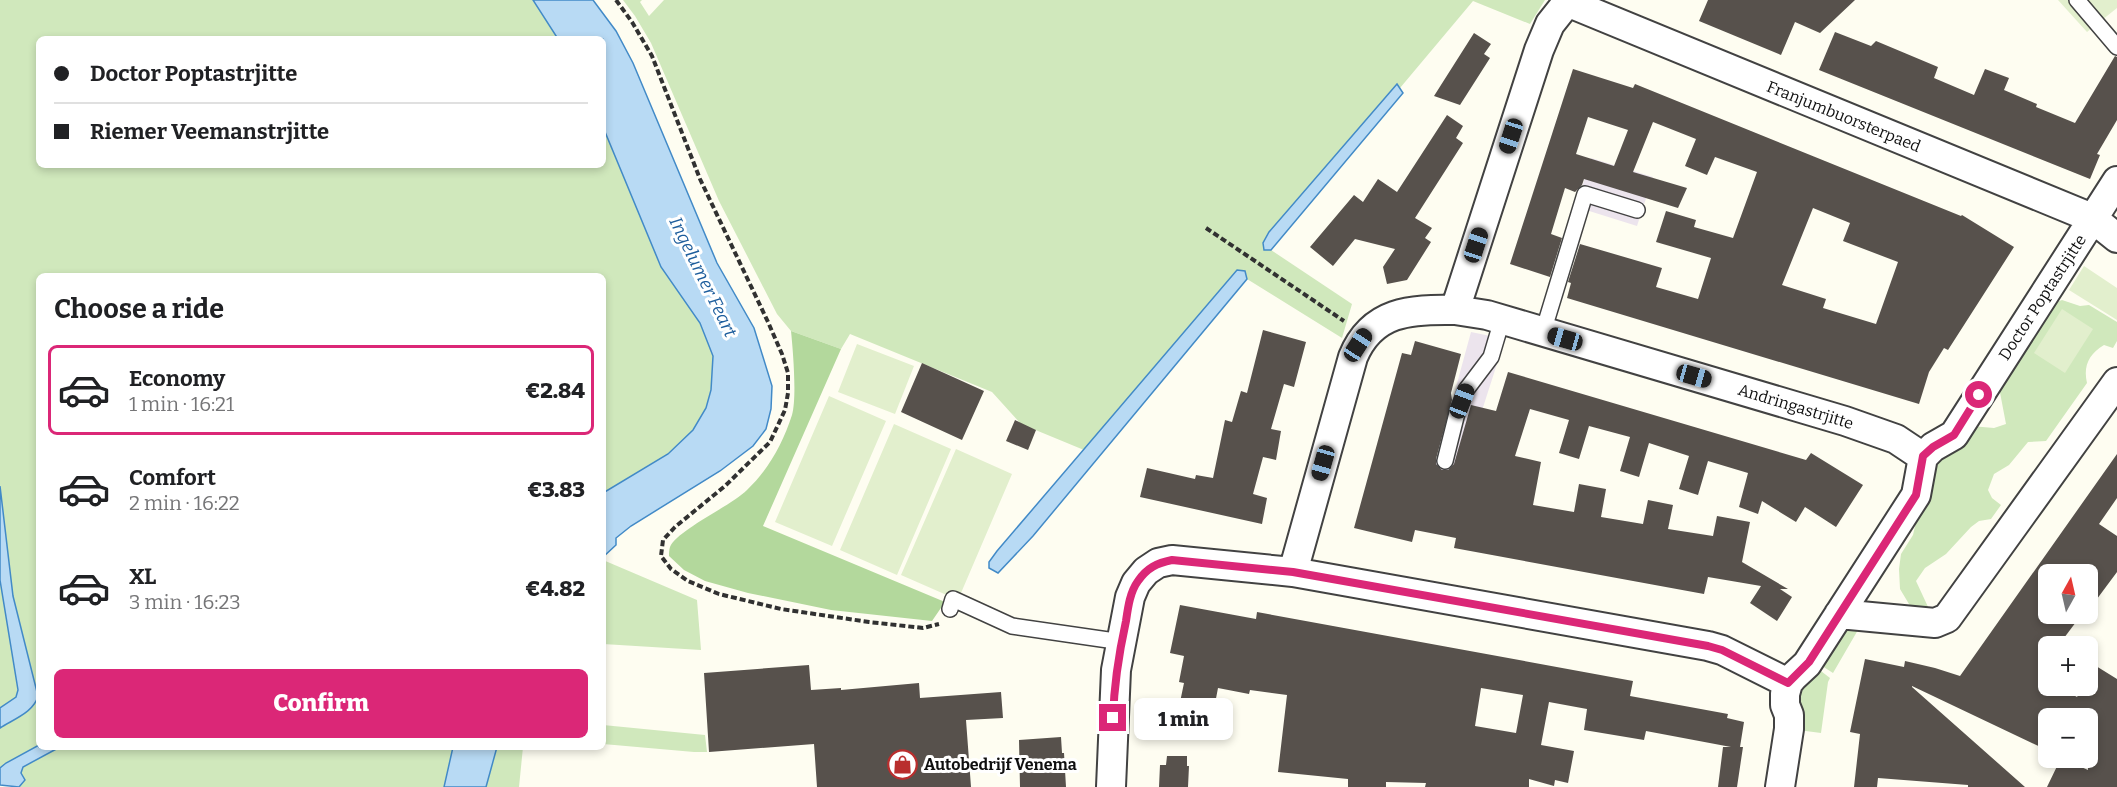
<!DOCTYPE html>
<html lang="en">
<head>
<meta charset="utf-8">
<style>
	:root { --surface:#fff; --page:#f2f2f2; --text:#202124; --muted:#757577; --line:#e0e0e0; --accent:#db2777 }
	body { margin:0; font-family:Bitter,serif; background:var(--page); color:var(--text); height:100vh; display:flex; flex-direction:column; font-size:22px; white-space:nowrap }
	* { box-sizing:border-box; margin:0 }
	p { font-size:20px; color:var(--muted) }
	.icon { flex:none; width:33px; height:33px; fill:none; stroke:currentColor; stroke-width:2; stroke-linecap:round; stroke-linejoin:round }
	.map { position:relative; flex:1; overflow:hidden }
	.sheet { position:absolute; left:36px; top:273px; width:570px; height:477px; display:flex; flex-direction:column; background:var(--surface); border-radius:9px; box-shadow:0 3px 9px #0003 }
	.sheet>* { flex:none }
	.hud { position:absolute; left:36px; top:36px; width:570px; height:132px; border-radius:9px; box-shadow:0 3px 9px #0003; display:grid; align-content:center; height:132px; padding:0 18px; background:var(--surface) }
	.needle { width:39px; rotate:8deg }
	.buttons { position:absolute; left:2038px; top:564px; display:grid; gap:12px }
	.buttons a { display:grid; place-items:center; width:60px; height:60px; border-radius:9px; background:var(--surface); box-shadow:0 3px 9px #0003; font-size:30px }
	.end { position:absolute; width:27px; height:27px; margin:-14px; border:8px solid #db2777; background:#fff; box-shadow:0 0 0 3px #fff }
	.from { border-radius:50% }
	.bubble { position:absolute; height:42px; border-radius:9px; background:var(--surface); box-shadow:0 3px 9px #0003; font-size:20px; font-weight:800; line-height:42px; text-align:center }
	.car { position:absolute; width:18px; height:36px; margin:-18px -9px; border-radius:8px; box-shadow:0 0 4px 2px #0007; background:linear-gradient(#222 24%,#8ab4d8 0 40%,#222 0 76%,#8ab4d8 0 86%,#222 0) }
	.hud b { display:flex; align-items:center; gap:21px; height:57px; font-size:22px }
	.hud b+b { border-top:2px solid var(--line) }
	.hud i { width:15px; height:15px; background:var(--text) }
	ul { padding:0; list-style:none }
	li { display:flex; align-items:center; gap:18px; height:90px; margin:0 12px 9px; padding:0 6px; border:3px solid transparent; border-radius:9px }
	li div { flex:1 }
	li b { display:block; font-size:22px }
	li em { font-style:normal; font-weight:800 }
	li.on { border-color:var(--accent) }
	li>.icon { width:54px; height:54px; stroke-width:1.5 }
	h2 { padding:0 18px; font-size:27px; line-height:72px }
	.action { display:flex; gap:12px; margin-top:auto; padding:12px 18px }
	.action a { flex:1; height:69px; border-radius:9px; background:var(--accent); color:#fff; font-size:24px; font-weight:800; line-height:69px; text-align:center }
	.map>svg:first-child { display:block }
</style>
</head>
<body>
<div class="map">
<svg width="2117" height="787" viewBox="0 0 2117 787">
	<rect width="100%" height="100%" fill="#fefdf1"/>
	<path fill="#ece4ed" d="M 1591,158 L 1653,177 L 1637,226 L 1586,210 L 1542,316 Z
		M 1471,332 L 1505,339 L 1477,426 L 1481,494 L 1432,475 Z"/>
	<path fill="#d0e8bc" d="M 0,0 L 533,0 L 558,39 L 39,39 L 39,165 L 603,165 L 603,127 L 661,267 L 700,323 L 713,356 L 711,390 L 706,408 L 693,430 L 668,454 L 603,493 L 603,276 L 39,276 L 39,745 L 6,763 L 0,768 L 0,728 L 32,708 L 13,596 L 0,486 Z
		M 623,0 L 642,0 L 640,2 L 649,16 L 664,0 L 1545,0 L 1530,24 L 1473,1 L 1400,88 L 1397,85 L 1267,250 L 1271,250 L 1352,304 L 1342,338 L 1247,279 L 1247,275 L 1237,270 L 1084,450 L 1021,424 L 992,392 L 850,334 L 841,349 L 791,331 L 777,314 L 719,201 L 651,43 L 635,16 Z
		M 2062,300 L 2080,306 L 2089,305 L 2117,322 L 2117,341 L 2113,348 L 2104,345 C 2089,354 2083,366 2087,383 L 2046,441 L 2028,442 L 2009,465 L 1994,474 L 1988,490 L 1992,498 L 2001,505 L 1991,519 L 1979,521 L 1971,527 L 1946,554 L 1925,568 L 1916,581 L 1929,609 L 1912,609 L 1900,589 L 1899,569 L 1901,554 L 1913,535 L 1916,522 L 1912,518 L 1929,470 L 1971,426 L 1994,428 L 2006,424 L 1998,382 L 2045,310 L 2053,308 L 2057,302 Z
		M 603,560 L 697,600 L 701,650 L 603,644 Z
		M 0,580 L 18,691 L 16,697 L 0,708 Z
		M 1862,623 L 1833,673 L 1819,664 L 1843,627 Z
		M 1817,668 L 1830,678 L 1828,682 L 1821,733 L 1798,730 L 1794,697 Z
		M 603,725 L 705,735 L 707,752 L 694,752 L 603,744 Z
		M 60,747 L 453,747 L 444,787 L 19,787 L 25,780 L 21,773 L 23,767 Z
		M 497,747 L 523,747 L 519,787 L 486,787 Z"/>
	<path fill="#b3d89c" d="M 791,331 L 841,349 L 763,526 L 945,602 L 932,621 L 831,610 L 748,593 L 705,581 L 684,570 L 669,556 C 669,553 669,550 670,547 C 677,530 731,506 747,490 C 769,469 783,443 792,415 C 797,397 793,351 791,331 Z"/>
	<path fill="#e2efcd" d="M 2058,0 L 2117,0 L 2117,8 L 2087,32 Z
		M 2084,266 L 2117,288 L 2117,320 L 2069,290 Z
		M 2062,309 L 2093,329 L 2065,373 L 2034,353 Z
		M 857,344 L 914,366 L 895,414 L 838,392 Z
		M 829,396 L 886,421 L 832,546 L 775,522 Z
		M 894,424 L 951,449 L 897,575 L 840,550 Z
		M 956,449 L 1012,474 L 958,600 L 901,575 Z"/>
	<path fill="#b8daf4" stroke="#428ac7" stroke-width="1.5" d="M 533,0 L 593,0 L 616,31 L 633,63 L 717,263 L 754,328 L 772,386 L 771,409 L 766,429 L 753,446 L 720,471 L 631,526 L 616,538 L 616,545 L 603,557 L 603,493 L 668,454 L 693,430 L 706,408 L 711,390 L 713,356 L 700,323 L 661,267 L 603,127 L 603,39 L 558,39 Z
		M 1397,84 L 1403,93 L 1271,250 L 1264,250 L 1263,243 L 1269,232 Z
		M 1237,270 L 1245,271 L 1247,279 L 1033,536 L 998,573 L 989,568 L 989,562 L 997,551 Z
		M 0,486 L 13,596 L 38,696 C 34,712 14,719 0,728 L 0,708 L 16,697 L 18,690 L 0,580 Z
		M 39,745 L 39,747 L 60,747 L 23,767 L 21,773 L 25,780 L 19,787 L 0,785 L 0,768 L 6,763 Z
		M 453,747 L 497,747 L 486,787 L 444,787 Z"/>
	<path fill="#57514c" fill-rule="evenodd" d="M 1708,0 L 1855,0 L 1820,33 L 1795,22 L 1781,55 L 1699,21 Z
		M 1835,32 L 1871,46 L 1876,41 L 1938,67 L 1934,78 L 1974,95 L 1985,69 L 2009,78 L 2004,90 L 2037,104 L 2036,107 L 2075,123 L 2115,56 L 2117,57 L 2117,120 L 2097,154 L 2100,155 L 2090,179 L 1819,70 Z
		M 1474,33 L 1491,44 L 1484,54 L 1490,58 L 1460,105 L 1434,96 Z
		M 1573,69 L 1633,88 L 1635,84 L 1961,216 L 1962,215 L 2014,247 L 1948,350 L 1944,348 L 1929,372 L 1919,404 L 1567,298 L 1571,283 L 1568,282 L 1580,244 L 1662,268 L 1656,287 L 1698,299 L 1711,258 L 1656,242 L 1666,211 L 1696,220 L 1694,227 L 1733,238 L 1757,172 L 1715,157 L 1707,175 L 1685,166 L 1696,139 L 1653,122 L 1633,172 L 1687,188 L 1678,208 L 1584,179 L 1582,185 L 1575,192 L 1565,188 L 1551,234 L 1562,238 L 1550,277 L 1510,264 ZM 1588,117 L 1628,130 L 1614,166 L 1576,154 ZM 1813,208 L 1850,223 L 1843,241 L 1898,262 L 1876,324 L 1823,308 L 1826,299 L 1782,285 Z
		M 1447,115 L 1463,126 L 1456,138 L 1463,143 L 1415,218 L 1432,228 L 1425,238 L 1431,242 L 1407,280 L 1387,284 L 1383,267 L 1395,249 L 1355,239 L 1333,266 L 1310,247 L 1354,195 L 1363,202 L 1378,179 L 1397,192 Z
		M 1263,330 L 1306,342 L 1294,387 L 1284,384 L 1271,429 L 1281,431 L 1276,460 L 1263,457 L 1253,494 L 1267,498 L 1262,524 L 1140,497 L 1147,468 L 1195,479 L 1196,475 L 1213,478 L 1225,420 L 1232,422 L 1241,391 L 1247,393 Z
		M 1415,341 L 1461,354 L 1451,393 L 1452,400 L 1436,459 L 1436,464 L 1442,470 L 1448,470 L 1454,464 L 1471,405 L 1496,411 L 1508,372 L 1806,460 L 1811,453 L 1863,485 L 1836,527 L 1805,507 L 1796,522 L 1762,501 L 1758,514 L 1739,507 L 1748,473 L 1708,461 L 1698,495 L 1679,489 L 1689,456 L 1649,443 L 1639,477 L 1620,471 L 1630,437 L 1589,426 L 1579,459 L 1559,453 L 1569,420 L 1530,409 L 1515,456 L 1541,462 L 1533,505 L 1574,512 L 1579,484 L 1606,489 L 1601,517 L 1643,524 L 1648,500 L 1673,505 L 1668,529 L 1713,536 L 1717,516 L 1750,522 L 1742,562 L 1788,589 L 1780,589 L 1792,597 L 1777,621 L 1750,603 L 1761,586 L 1708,577 L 1704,594 L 1454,548 L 1456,538 L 1415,530 L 1412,542 L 1354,528 L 1402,353 L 1411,355 Z
		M 922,363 L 984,391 L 962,440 L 901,412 Z
		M 1015,420 L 1036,430 L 1028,450 L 1006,441 Z
		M 2117,454 L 2117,498 L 2099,524 L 2117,536 L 2117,572 L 2088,611 L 2088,574 L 2049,574 L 2049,614 L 2082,614 L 2058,646 L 2049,646 L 2049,686 L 2057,686 L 2077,697 L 2084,686 L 2088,686 L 2088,679 L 2096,666 L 2117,679 L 2117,787 L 2047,787 L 2061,758 L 2088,770 L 2088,718 L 2049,718 L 2049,751 L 1912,686 L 1912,687 L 2025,787 L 1968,787 L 1968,785 L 1878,778 L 1877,787 L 1854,787 L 1860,734 L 1850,732 L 1865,659 L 1904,667 L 1905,661 L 1935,668 L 1960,676 Z
		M 1180,605 L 1256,619 L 1257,612 L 1633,681 L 1630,696 L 1728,714 L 1727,718 L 1744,722 L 1740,747 L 1743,747 L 1737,787 L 1718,787 L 1723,747 L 1731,747 L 1646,731 L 1644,740 L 1584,730 L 1587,709 L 1549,702 L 1541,745 L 1574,751 L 1568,783 L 1555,780 L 1554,786 L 1529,779 L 1529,787 L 1425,787 L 1426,783 L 1386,782 L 1386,787 L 1348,787 L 1348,779 L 1278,772 L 1287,695 L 1250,690 L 1249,694 L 1218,688 L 1213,714 L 1179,707 L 1184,683 L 1179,682 L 1184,656 L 1170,653 ZM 1481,688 L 1523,695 L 1516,733 L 1475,726 Z
		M 809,665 L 811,690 L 841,688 L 841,690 L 919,683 L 920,698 L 1001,692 L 1003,718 L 966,720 L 971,787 L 817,787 L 814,744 L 709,752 L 704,673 Z
		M 1061,737 L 1062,753 L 1064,753 L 1066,787 L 1020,787 L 1019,740 Z
		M 1167,756 L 1187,756 L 1187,766 L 1189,766 L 1188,787 L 1159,787 L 1160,765 L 1166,765 Z"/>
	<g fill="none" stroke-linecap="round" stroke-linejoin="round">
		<defs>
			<path id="service" d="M 2077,0 L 2117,47
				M 1543,332 L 1585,194 L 1637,210
				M 1445,461 L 1457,413 L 1466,390 L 1491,357 L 1502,320
				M 950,609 L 953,599 L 1012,626 L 1122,642"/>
			<path id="minor" d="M 1567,2 L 2092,218 L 2117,238
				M 1455,310 L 1487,315 L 1845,421 L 1896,439 L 1923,457
				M 1293,572 L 1353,357 C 1372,311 1410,309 1455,310 L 1539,50 L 1550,24 L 1569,0
				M 1839,614 L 1935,623 L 1947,618 L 2117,382
				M 1111,787 L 1116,670 L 1130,597 L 1136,583 L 1146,571 L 1158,563 L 1172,560 L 1293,572 L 1708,646 L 1722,650 L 1788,683
				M 1780,787 L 1789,729 L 1789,715 L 1785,705 L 1785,694 L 1788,683 L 1793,677 L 1807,664 L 1916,495 L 1923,457 L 1933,447 L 1954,435 L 2117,181"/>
		</defs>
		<use href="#service" stroke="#424242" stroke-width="18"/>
		<use href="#minor" stroke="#424242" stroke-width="32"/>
		<path stroke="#313131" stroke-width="4" stroke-dasharray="6 3" stroke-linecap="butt" d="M 616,0 L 632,22 L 652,56 L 700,179 L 768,322 L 782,354 L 788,373 L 788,393 L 785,410 L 770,442 L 725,486 L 675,527 L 663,540 L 661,556 L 671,569 L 688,581 L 719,594 L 781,609 L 869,622 L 923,628 L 939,624
			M 1206,228 L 1344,321"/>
		<use href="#service" stroke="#fff" stroke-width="15"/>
		<use href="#minor" stroke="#fff" stroke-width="28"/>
	</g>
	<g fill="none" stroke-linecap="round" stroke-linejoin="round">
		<path stroke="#db2777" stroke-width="8" d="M 1113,718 C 1114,684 1119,653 1126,621 C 1128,607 1130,592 1138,581 C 1147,568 1157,563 1172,560 L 1293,572 L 1708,646 L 1722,650 L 1788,683 L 1809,662 L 1916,495 L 1923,456 L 1933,447 L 1954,435 L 1979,395"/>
	</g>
	<defs>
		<symbol id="shop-ring" viewBox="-11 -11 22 22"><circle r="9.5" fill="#fff" stroke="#b92e2d" stroke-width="1.5"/><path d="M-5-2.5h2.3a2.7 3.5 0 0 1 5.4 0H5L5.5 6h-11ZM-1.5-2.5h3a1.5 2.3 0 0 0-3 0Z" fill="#b92e2d"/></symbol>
	</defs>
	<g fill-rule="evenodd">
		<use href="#shop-ring" x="886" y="748" width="33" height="33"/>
	</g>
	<g text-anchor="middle" stroke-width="6" stroke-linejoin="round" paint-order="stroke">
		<g font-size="16" fill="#0f0f0f" stroke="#fff">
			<text transform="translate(1844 116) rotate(22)" y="6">Franjumbuorsterpaed</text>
			<text transform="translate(2042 297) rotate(-57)" y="6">Doctor Poptastrjitte</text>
			<text transform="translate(1796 406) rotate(17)" y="6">Andringastrjitte</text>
		</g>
		<g font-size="16" font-weight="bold" fill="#0f0f0f" stroke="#fff" text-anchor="start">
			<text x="924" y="770">Autobedrijf Venema</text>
		</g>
		<g font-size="18" font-style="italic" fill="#1d5d9c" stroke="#fff">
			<text transform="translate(703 277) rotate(64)" y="6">Ingelumer Feart</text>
		</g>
	</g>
</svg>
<div class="buttons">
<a><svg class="needle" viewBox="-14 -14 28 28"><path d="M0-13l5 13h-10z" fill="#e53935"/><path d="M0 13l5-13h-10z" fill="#757577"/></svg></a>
<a>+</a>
<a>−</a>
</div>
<i class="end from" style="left:1979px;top:395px"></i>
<i class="end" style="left:1113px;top:718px"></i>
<div class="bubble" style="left:1134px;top:698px;width:99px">1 min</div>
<i class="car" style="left:1511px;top:136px;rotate:198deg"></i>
<i class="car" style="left:1476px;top:245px;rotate:18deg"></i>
<i class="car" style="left:1565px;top:339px;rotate:286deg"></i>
<i class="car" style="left:1358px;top:345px;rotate:33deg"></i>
<i class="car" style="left:1694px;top:376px;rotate:106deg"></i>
<i class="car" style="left:1462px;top:401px;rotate:21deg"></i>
<i class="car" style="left:1323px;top:463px;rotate:196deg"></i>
<div class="hud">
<b><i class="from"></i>Doctor Poptastrjitte</b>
<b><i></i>Riemer Veemanstrjitte</b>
</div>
<section class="sheet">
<h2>Choose a ride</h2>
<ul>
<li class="on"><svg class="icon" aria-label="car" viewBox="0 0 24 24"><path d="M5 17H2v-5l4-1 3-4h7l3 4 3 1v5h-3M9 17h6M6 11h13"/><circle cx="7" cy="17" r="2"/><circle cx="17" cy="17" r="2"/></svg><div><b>Economy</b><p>1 min · 16:21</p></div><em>€2.84</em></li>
<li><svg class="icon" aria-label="car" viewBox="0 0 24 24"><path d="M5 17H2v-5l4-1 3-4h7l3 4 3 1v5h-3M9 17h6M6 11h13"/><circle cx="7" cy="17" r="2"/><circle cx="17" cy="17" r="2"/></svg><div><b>Comfort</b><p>2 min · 16:22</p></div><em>€3.83</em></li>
<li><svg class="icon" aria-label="car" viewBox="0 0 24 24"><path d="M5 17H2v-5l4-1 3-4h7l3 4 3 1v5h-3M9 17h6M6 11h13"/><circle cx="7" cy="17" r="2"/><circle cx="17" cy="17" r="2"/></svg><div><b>XL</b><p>3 min · 16:23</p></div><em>€4.82</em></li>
</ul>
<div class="action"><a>Confirm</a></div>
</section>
</div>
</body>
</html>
